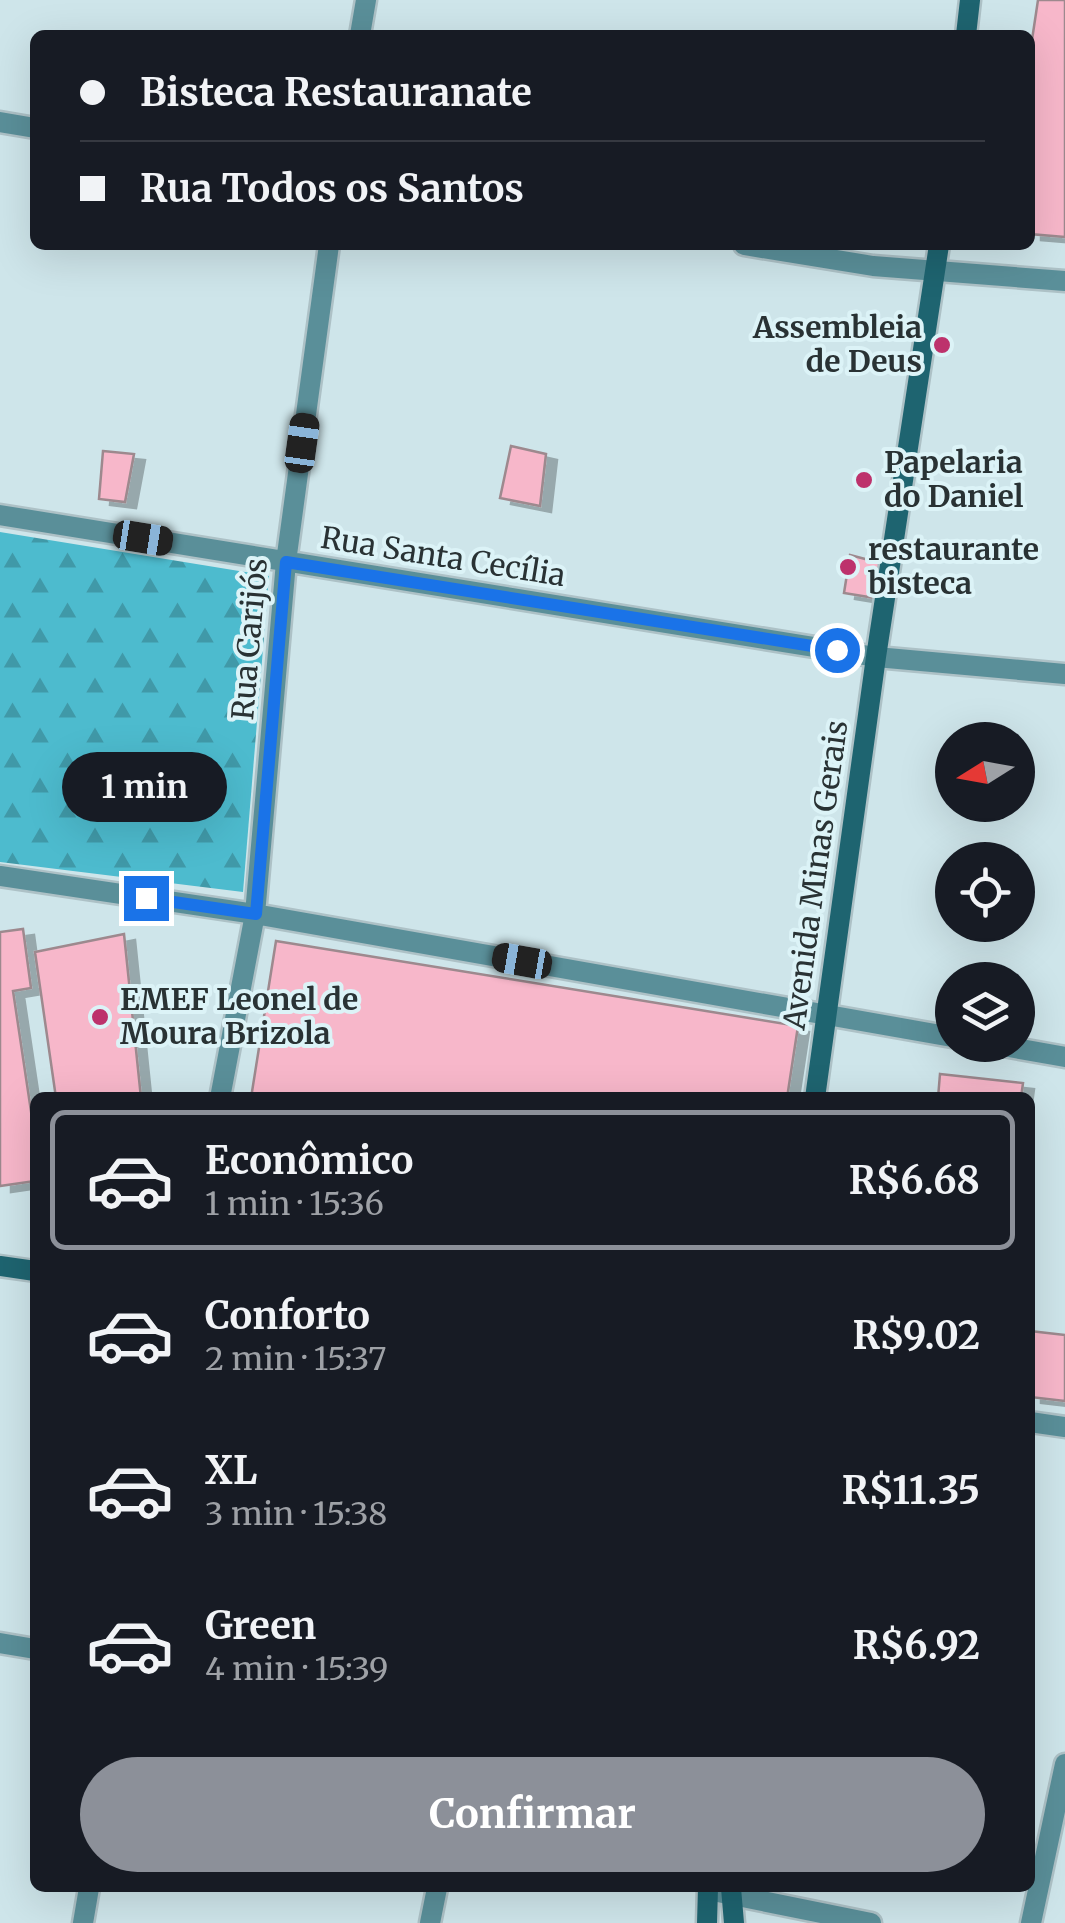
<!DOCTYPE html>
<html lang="pt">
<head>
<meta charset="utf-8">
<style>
	:root { --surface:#171b24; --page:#20242c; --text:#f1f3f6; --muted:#9ea1a6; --line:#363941; --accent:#8c9099 }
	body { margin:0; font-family:Merriweather,serif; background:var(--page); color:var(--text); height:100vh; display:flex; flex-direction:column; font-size:38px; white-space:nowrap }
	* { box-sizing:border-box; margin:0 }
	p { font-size:32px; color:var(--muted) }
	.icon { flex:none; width:55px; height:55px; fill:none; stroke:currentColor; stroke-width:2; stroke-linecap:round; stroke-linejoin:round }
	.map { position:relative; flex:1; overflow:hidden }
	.panel { position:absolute; left:30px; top:1092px; width:1005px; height:800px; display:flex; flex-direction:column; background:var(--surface); border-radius:15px; box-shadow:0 10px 40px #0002 }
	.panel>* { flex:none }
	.top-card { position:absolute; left:30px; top:30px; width:1005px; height:220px; border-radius:15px; box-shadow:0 10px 40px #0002; display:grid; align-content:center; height:220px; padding:0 50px; background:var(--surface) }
	.needle { width:65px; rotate:259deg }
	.buttons { position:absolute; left:935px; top:722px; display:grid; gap:20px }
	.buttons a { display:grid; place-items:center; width:100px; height:100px; border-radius:50%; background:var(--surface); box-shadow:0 10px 40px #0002; font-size:50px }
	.end { position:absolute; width:45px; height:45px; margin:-22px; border:12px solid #1a73e8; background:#fff; box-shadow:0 0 0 5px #fff }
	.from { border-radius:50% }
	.bubble { position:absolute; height:70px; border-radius:35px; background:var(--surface); box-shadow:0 10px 40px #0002; font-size:32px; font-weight:700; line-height:70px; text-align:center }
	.car { position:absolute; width:30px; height:60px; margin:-30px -15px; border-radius:12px; box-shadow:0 0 8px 2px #0007; background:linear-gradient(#222 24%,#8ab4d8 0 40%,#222 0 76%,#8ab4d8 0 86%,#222 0) }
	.top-card b { display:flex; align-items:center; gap:35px; height:95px; font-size:38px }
	.top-card b+b { border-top:2px solid var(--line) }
	.top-card i { width:25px; height:25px; background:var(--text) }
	ul { padding:18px 0 0; list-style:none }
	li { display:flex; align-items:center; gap:30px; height:140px; margin:0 20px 15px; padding:0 30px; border:5px solid transparent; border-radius:15px }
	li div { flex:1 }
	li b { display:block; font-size:38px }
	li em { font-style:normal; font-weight:700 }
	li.on { border-color:var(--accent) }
	li>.icon { width:90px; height:90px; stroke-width:1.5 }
	.cta { display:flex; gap:20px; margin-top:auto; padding:20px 50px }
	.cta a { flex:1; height:115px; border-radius:60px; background:var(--accent); color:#fff; font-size:40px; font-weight:700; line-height:115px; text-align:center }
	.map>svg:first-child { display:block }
</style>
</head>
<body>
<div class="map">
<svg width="1065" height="1923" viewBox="0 0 1065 1923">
	<defs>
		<pattern id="forest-firs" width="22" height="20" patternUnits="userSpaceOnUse" patternTransform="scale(2.5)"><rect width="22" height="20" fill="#4dbbce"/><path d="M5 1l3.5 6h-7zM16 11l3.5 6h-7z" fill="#4099a8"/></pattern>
		<filter id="shadow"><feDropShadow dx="11" dy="6" stdDeviation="0" flood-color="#0004"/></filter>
	</defs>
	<rect width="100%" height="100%" fill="#cee5ea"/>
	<path fill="url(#forest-firs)" d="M 0,532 L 269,576 L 243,892 L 0,862 Z"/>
	<path fill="#f7b7ca" stroke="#9d898e" stroke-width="2.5" filter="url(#shadow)" d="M 1038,0 L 1065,0 L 1065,237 L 1030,234 L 1030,53 Z
		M 511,446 L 546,454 L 540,506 L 500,498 Z
		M 103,451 L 134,454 L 125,502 L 99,499 Z
		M 850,555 L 884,564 L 881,599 L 844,593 Z
		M 23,929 L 31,988 L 13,991 L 35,1138 L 35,1181 L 0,1186 L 0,932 Z
		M 124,934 L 141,1098 L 56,1098 L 35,952 Z
		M 276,941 L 798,1026 L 787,1098 L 251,1098 Z
		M 940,1074 L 1023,1083 L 1021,1098 L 938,1098 Z
		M 1030,1331 L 1065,1335 L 1065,1401 L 1030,1397 Z"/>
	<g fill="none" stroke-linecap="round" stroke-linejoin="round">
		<defs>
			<path id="street" d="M 360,35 L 366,0
				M 0,122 L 35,128
				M 744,245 L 873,266 L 1065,281
				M 0,515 L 876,657 L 1065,674
				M 0,876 L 255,914 L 952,1037
				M 998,1045 L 1065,1057
				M 220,1098 L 255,914 L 286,562 L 329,245
				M 1030,1422 L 1065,1427
				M 0,1643 L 35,1649
				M 708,1890 L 871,1923
				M 83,1923 L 89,1888
				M 430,1923 L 437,1888
				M 1031,1923 L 1065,1764"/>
			<path id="secondary" d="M 966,35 L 970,0
				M 815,1098 L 876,657 L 939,245
				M 0,1266 L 35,1271
				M 731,1888 L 734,1923
				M 707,1923 L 708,1888"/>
		</defs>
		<use href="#street" stroke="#adc1c6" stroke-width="25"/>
		<use href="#secondary" stroke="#adc1c6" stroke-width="25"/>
		<use href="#street" stroke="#5a8f99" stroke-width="20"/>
		<use href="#secondary" stroke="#1e6470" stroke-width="20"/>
	</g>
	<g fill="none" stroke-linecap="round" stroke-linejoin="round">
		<path stroke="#1a73e8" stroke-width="12" d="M 146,898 L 256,914 L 286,562 L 837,650"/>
	</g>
	<g fill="#bd326c" stroke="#dcf3f7" stroke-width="4">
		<circle cx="942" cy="345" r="10"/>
		<circle cx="864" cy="480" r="10"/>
		<circle cx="848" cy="567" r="10"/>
		<circle cx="100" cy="1017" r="10"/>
	</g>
	<g text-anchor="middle" stroke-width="8" stroke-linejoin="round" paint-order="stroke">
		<g font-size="30" font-weight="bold" fill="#293234" stroke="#dcf3f7" text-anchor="start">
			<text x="922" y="338" text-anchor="end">Assembleia<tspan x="922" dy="34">de Deus</tspan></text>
			<text x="884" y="473">Papelaria<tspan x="884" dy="34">do Daniel</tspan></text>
			<text x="868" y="560">restaurante<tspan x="868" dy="34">bisteca</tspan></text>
			<text x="120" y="1010">EMEF Leonel de<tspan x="120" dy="34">Moura Brizola</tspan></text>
		</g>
		<g font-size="30" fill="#293234" stroke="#dcf3f7">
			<text transform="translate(443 557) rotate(9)" y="10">Rua Santa Cecília</text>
			<text transform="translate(250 639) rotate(-85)" y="10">Rua Carijós</text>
			<text transform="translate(816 875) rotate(-82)" y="10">Avenida Minas Gerais</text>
		</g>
	</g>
</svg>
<div class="buttons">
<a><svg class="needle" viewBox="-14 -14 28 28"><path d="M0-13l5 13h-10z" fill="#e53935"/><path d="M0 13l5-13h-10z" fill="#9ea1a6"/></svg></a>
<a><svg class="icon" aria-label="locate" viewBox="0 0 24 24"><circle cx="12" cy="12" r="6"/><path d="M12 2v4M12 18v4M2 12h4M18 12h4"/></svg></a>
<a><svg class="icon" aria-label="layers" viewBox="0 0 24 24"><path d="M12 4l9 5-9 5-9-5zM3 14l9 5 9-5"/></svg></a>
</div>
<i class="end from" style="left:837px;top:650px"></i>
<i class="end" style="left:146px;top:898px"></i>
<div class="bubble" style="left:62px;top:752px;width:165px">1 min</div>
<i class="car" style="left:302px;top:443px;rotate:8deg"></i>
<i class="car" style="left:143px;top:538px;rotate:99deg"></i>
<i class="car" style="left:522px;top:961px;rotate:280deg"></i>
<div class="top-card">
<b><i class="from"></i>Bisteca Restauranate</b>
<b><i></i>Rua Todos os Santos</b>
</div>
<section class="panel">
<ul>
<li class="on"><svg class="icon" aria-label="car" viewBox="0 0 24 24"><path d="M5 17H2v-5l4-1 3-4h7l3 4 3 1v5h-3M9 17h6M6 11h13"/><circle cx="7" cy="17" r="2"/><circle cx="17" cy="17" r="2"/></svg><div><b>Econômico</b><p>1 min · 15:36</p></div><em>R$6.68</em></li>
<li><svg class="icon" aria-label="car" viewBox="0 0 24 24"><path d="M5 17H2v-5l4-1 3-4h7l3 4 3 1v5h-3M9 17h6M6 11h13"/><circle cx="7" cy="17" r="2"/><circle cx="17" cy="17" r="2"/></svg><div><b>Conforto</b><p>2 min · 15:37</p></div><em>R$9.02</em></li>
<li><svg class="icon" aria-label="car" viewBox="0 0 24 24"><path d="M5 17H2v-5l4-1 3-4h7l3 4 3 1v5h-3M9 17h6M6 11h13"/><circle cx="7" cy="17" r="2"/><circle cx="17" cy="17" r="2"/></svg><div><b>XL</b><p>3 min · 15:38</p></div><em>R$11.35</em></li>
<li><svg class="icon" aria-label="car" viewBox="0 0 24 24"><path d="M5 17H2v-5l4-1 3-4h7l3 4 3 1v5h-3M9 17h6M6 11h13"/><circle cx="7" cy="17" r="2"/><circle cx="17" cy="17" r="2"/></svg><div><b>Green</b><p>4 min · 15:39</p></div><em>R$6.92</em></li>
</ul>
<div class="cta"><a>Confirmar</a></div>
</section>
</div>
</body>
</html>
